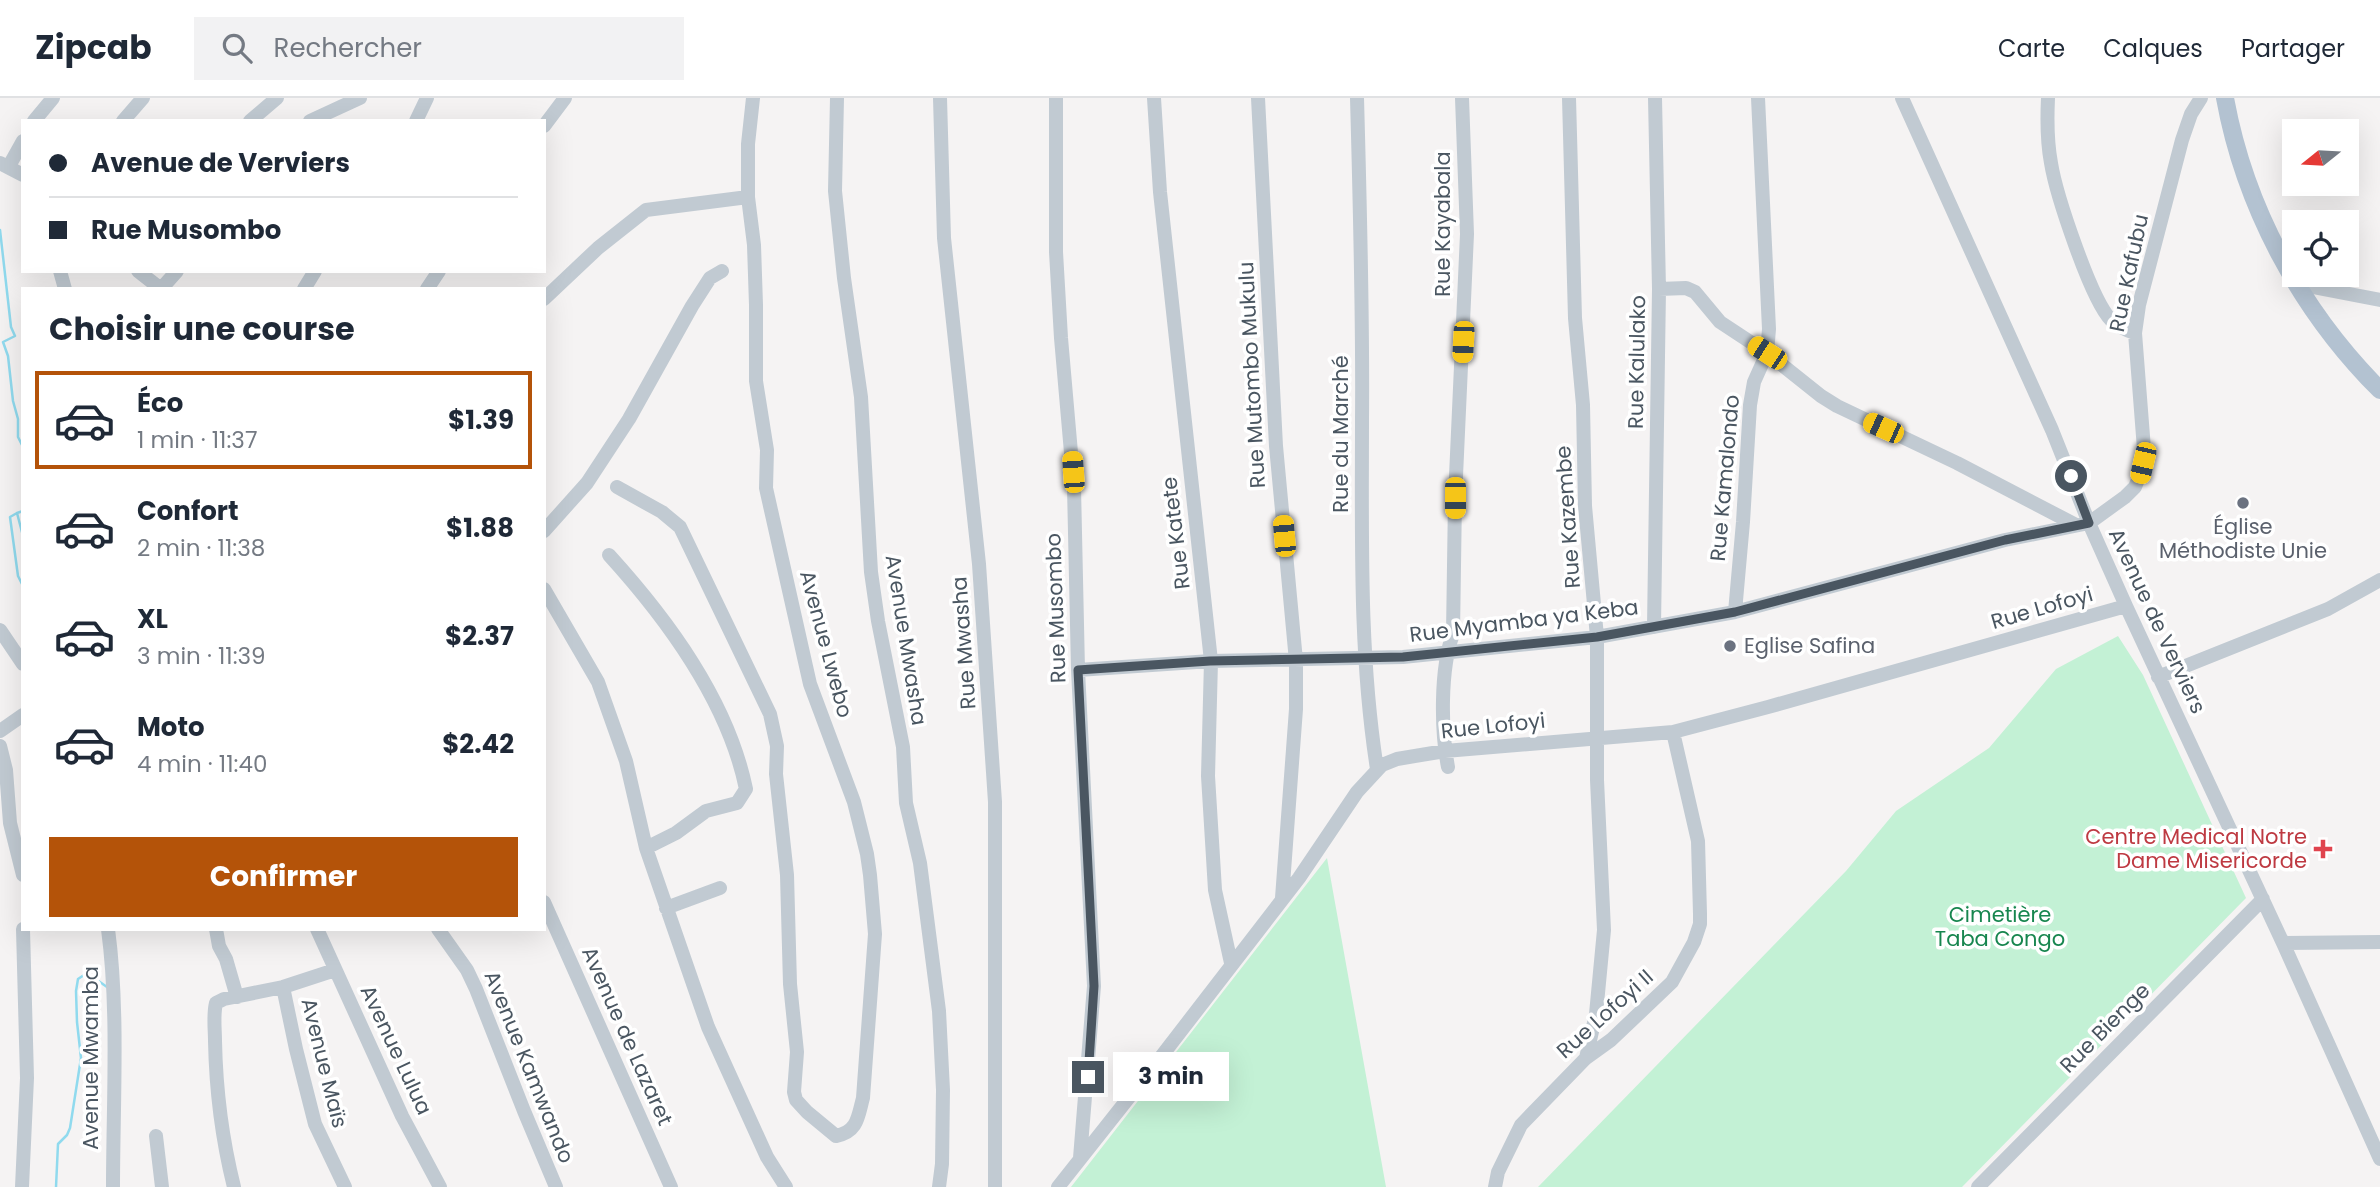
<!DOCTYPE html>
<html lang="fr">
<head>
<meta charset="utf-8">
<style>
	:root { --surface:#fff; --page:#f2f2f3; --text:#1f2937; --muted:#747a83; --line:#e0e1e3; --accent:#b45309 }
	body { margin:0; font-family:Poppins,sans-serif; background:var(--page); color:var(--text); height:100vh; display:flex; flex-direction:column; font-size:26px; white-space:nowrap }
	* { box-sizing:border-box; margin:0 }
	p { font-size:23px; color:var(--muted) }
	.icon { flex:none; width:38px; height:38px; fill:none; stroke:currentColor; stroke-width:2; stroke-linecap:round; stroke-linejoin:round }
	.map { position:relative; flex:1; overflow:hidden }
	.details { position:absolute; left:21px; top:189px; width:525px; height:644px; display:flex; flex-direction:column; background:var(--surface); border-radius:0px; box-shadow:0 7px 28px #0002 }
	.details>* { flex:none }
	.banner { position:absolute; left:21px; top:21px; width:525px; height:154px; border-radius:0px; box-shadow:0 7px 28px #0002; display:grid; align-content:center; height:154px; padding:0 28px; background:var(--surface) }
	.needle { width:46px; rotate:252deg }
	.buttons { position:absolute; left:2282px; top:21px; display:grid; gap:14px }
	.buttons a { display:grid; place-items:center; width:77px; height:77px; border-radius:0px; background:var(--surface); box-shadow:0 7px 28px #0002; font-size:35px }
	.end { position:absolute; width:32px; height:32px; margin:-16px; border:9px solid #4a5661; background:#fff; box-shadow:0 0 0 4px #fff }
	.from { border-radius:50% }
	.bubble { position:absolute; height:49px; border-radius:0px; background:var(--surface); box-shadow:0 7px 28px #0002; font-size:23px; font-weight:700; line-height:49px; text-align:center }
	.car { position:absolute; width:21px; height:42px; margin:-21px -10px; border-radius:9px; box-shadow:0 0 5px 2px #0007; background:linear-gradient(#f5c518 24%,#345 0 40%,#f5c518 0 76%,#345 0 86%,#f5c518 0) }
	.banner b { display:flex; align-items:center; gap:24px; height:66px; font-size:26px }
	.banner b+b { border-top:2px solid var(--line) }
	.banner i { width:18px; height:18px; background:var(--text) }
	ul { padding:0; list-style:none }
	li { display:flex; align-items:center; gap:21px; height:98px; margin:0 14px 10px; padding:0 14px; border:4px solid transparent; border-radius:0px }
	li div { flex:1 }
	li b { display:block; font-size:26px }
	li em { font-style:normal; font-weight:700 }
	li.active { border-color:var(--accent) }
	li>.icon { width:63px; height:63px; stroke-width:1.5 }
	h2 { padding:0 28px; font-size:32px; line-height:84px }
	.primary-button { display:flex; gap:14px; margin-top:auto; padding:14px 28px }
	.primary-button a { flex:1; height:80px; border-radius:0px; background:var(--accent); color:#fff; font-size:28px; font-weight:700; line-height:80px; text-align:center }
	header { display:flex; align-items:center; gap:42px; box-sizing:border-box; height:98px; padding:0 35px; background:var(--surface); border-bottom:2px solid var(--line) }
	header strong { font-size:33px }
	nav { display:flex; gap:38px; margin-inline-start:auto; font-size:24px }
	.search { width:490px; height:63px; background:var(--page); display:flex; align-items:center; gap:18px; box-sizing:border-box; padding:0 24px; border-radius:0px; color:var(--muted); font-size:26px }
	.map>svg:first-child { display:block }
</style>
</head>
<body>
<header>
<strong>Zipcab</strong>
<div class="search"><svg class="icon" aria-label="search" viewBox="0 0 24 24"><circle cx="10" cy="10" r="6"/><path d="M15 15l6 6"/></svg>Rechercher</div>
<nav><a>Carte</a><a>Calques</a><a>Partager</a></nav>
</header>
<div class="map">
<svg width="2380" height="1089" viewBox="0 0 2380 1089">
	<rect width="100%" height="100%" fill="#f5f3f3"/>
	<path fill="#c3f1d5" d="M 2118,538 L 2143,577 L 2246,800 L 1962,1089 L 1538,1089 L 1846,773 L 1896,713 L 1989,650 L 2056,571 Z
		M 1327,760 L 1386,1089 L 1071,1089 Z"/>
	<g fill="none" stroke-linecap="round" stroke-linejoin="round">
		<path stroke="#90daee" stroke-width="2.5" d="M 0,132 L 11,229 L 15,238 L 3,244 L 8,258 L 13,303 L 18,321 L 18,339 L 23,349
			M 23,413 L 17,415 L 23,438
			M 17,415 L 10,419 L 18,478 L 23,488
			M 56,1089 L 58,1046 L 67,1037 L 70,1030 L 81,960 L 77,924 L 76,893 L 78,881 L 87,875 L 107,889"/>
		<path stroke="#c1cad2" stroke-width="14" d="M 837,0 L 835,93 L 844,180 L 861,299 L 871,474 L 878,523 L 903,649 L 906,705 L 920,765 L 939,913 L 943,992 L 942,1066 L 939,1089
			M 940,0 L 944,140 L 979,466 L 995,704 L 995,1089
			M 1056,0 L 1056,154 L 1061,240 L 1074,389 L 1078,572 L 1094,888 L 1080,1060
			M 1154,0 L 1160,94 L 1211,563 L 1208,678 L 1215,792 L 1231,865
			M 1258,0 L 1276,348 L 1296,563 L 1296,611 L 1282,800
			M 1357,0 C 1360,108 1363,215 1362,323 C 1362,439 1359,556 1377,671
			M 1569,0 L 1575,220 L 1583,307 L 1585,408 L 1597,539 L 1597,682 L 1604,832 L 1596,916 L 1586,960
			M 1902,0 L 2052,332 L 2089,425 L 2126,508 L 2283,845 L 2380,1061
			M 2048,0 C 2047,21 2047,44 2051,65 C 2056,96 2091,202 2111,222 C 2118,229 2126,232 2135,235
			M 34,23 L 53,0
			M 123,23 L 143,0
			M 250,23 L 277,0
			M 310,23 L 360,0
			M 416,23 L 427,0
			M 544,28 L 565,0
			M 0,65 L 23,77
			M 9,68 L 23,43
			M 60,173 L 65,191
			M 138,173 L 161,191
			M 2297,186 L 2380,202
			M 161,191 L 177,173
			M 304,191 L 315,173
			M 427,191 L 439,173
			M 1659,191 L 1686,190 L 1695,194 L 1720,224 L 1767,255 L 1821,298 L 1837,308 L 1957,365 L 2076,427
			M 544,201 L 598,150 L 646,112 L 748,99
			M 617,389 L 662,414 L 680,429 L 770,616 L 777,648 L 776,676 L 787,777 L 790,886 L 797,954 L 794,994 L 796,1002 L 807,1014 L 836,1038 C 858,1034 858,1018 863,1000 L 875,836 L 870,777 L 867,756 L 854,704 L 810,586 L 766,390 L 767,352 L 756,283 L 756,207 L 754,147 L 748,99 L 748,46 L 753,0
			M 544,433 L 587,385 L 629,321 L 692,208 L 710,180 L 722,173
			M 609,457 C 668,522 728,603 746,691 L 737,705 L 706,713 L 676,735 L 646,750
			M 544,491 L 598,584 L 626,663 L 646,750 L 708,929 L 767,1059 L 786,1089
			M 1735,514 L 1743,424 L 1750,307 L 1754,284 L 1767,255 L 1769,231 L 1758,0
			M 1654,529 L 1659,191 L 1655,0
			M 0,532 L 23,566
			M 1078,572 L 1211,563 L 1403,559 L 1597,539 L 1735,514 L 2005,442 L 2089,425 L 2125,399 L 2135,389 L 2139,379 L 2144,351 L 2135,235 L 2139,207 L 2182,42 L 2191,16 L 2201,0
			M 2158,579 L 2328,511 L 2380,482
			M 0,633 L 23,617
			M 0,648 L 6,672 L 10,725 L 23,777
			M 1448,669 C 1441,633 1440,571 1453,536 L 1455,400 L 1467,136 L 1462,0
			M 544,804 L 671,1089
			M 666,810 L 720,790
			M 108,831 C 119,913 113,1006 113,1089
			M 216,831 L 219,848 L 226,861 L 237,899
			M 317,831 L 402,1018 L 440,1089
			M 438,831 L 467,872 L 476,891 L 524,1013 L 556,1089
			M 2283,845 L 2380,844
			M 283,889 L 296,951 L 315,1026 L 345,1089
			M 156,1038 L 162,1089
			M 22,1089 L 27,980 L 23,831
			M 234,1089 C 222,1041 216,993 215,943 C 215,931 213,917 216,905 L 224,901 L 283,889 L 335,872
			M 1058,1089 L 1157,964 L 1299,780 L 1357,694 L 1382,667 L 1397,661 L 1445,653 L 1673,634 L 1768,609 L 2126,508
			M 1495,1089 L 1498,1074 L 1521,1027 L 1586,960 L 1611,942 L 1672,884 L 1694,844 L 1700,826 L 1700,816 L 1698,743 L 1673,634
			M 1978,1089 L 2263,801"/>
		<path stroke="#b3c2d1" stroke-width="18" d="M 2225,0 C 2245,110 2301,213 2380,292"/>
	</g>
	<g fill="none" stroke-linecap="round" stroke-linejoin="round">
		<path stroke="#4a5661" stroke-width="9" d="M 1088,979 L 1094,888 L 1078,572 L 1210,563 L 1403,559 L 1597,539 L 1735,514 L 2005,442 L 2089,425 L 2071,378"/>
	</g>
	<g fill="#6b7280" stroke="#fff" stroke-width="2.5">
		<circle cx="2243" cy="405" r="7"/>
		<circle cx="1730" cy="548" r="7"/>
	</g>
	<path fill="#e0444e" stroke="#fff" stroke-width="2.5" d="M2319.5 740.5h7v7h7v7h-7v7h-7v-7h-7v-7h7z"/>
	<g text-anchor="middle" stroke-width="7" stroke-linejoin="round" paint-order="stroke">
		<g font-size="21" fill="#4a5661" stroke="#fff">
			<text transform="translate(1443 126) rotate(-90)" y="7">Rue Kayabala</text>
			<text transform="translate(2129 175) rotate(-78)" y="7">Rue Kafubu</text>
			<text transform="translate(1637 264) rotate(-89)" y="7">Rue Kalulako</text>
			<text transform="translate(1252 277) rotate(-93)" y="7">Rue Mutombo Mukulu</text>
			<text transform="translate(1341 336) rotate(-90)" y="7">Rue du Marché</text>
			<text transform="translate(1725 380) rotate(-85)" y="7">Rue Kamalondo</text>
			<text transform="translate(1568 419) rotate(-94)" y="7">Rue Kazembe</text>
			<text transform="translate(1176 435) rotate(-97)" y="7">Rue Katete</text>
			<text transform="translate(1056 510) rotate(-92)" y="7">Rue Musombo</text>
			<text transform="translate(2042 510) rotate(-16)" y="7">Rue Lofoyi</text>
			<text transform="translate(1524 523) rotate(-7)" y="7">Rue Myamba ya Keba</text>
			<text transform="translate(2157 523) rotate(65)" y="7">Avenue de Verviers</text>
			<text transform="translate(906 542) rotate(81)" y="7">Avenue Mwasha</text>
			<text transform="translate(964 545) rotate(-94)" y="7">Rue Mwasha</text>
			<text transform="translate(826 546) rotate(75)" y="7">Avenue Lwebo</text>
			<text transform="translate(1493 628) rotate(-6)" y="7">Rue Lofoyi</text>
			<text transform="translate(1605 916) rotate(-42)" y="7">Rue Lofoyi II</text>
			<text transform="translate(2105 930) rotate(-45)" y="7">Rue Bienge</text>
			<text transform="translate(627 938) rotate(66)" y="7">Avenue de Lazaret</text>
			<text transform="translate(396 952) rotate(65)" y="7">Avenue Lulua</text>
			<text transform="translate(91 960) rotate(-90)" y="7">Avenue Mwamba</text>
			<text transform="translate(324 965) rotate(76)" y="7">Avenue Maïs</text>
			<text transform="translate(529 969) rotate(68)" y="7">Avenue Kamwando</text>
		</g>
		<g font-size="21" fill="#5b616d" stroke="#fff">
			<text x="2243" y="436">Église<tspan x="2243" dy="24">Méthodiste Unie</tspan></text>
			<text x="1744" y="555" text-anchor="start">Eglise Safina</text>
		</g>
		<g font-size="21" fill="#be3a42" stroke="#fff" text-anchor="end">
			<text x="2307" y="746">Centre Medical Notre<tspan x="2307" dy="24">Dame Misericorde</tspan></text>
		</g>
		<g font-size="21" fill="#17864f" stroke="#fff">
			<text x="2000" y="824">Cimetière<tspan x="2000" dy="24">Taba Congo</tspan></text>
		</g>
	</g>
</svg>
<div class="buttons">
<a><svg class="needle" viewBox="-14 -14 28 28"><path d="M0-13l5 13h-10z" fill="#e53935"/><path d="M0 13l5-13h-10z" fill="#747a83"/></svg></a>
<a><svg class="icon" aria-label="locate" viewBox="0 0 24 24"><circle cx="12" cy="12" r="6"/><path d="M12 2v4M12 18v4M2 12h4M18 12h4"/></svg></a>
</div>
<i class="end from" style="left:2071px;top:378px"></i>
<i class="end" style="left:1088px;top:979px"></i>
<div class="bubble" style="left:1113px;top:954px;width:116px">3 min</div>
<i class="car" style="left:1463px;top:244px;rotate:183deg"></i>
<i class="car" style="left:1767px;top:255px;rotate:303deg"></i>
<i class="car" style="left:1883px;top:330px;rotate:294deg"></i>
<i class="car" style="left:2143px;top:365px;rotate:193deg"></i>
<i class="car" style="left:1073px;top:374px;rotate:356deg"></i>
<i class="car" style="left:1455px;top:400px;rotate:180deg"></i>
<i class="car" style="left:1284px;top:438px;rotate:355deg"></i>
<div class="banner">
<b><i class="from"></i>Avenue de Verviers</b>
<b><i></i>Rue Musombo</b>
</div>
<section class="details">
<h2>Choisir une course</h2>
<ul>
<li class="active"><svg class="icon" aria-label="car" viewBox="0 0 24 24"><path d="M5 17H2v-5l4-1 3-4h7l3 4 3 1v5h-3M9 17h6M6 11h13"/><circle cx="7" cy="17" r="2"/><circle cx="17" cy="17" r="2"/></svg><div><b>Éco</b><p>1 min · 11:37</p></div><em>$1.39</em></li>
<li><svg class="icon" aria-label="car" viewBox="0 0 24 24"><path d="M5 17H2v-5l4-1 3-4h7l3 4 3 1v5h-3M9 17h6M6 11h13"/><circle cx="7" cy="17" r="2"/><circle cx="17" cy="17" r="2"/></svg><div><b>Confort</b><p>2 min · 11:38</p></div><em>$1.88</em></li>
<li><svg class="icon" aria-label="car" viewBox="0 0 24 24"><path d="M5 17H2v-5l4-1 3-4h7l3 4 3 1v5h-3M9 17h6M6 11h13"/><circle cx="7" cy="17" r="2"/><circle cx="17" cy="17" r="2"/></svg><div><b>XL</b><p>3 min · 11:39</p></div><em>$2.37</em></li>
<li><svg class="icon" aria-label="car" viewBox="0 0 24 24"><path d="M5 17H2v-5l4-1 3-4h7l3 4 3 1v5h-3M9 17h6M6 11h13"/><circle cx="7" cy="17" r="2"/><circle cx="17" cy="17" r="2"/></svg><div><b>Moto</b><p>4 min · 11:40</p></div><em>$2.42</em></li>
</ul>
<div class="primary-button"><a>Confirmer</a></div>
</section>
</div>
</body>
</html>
